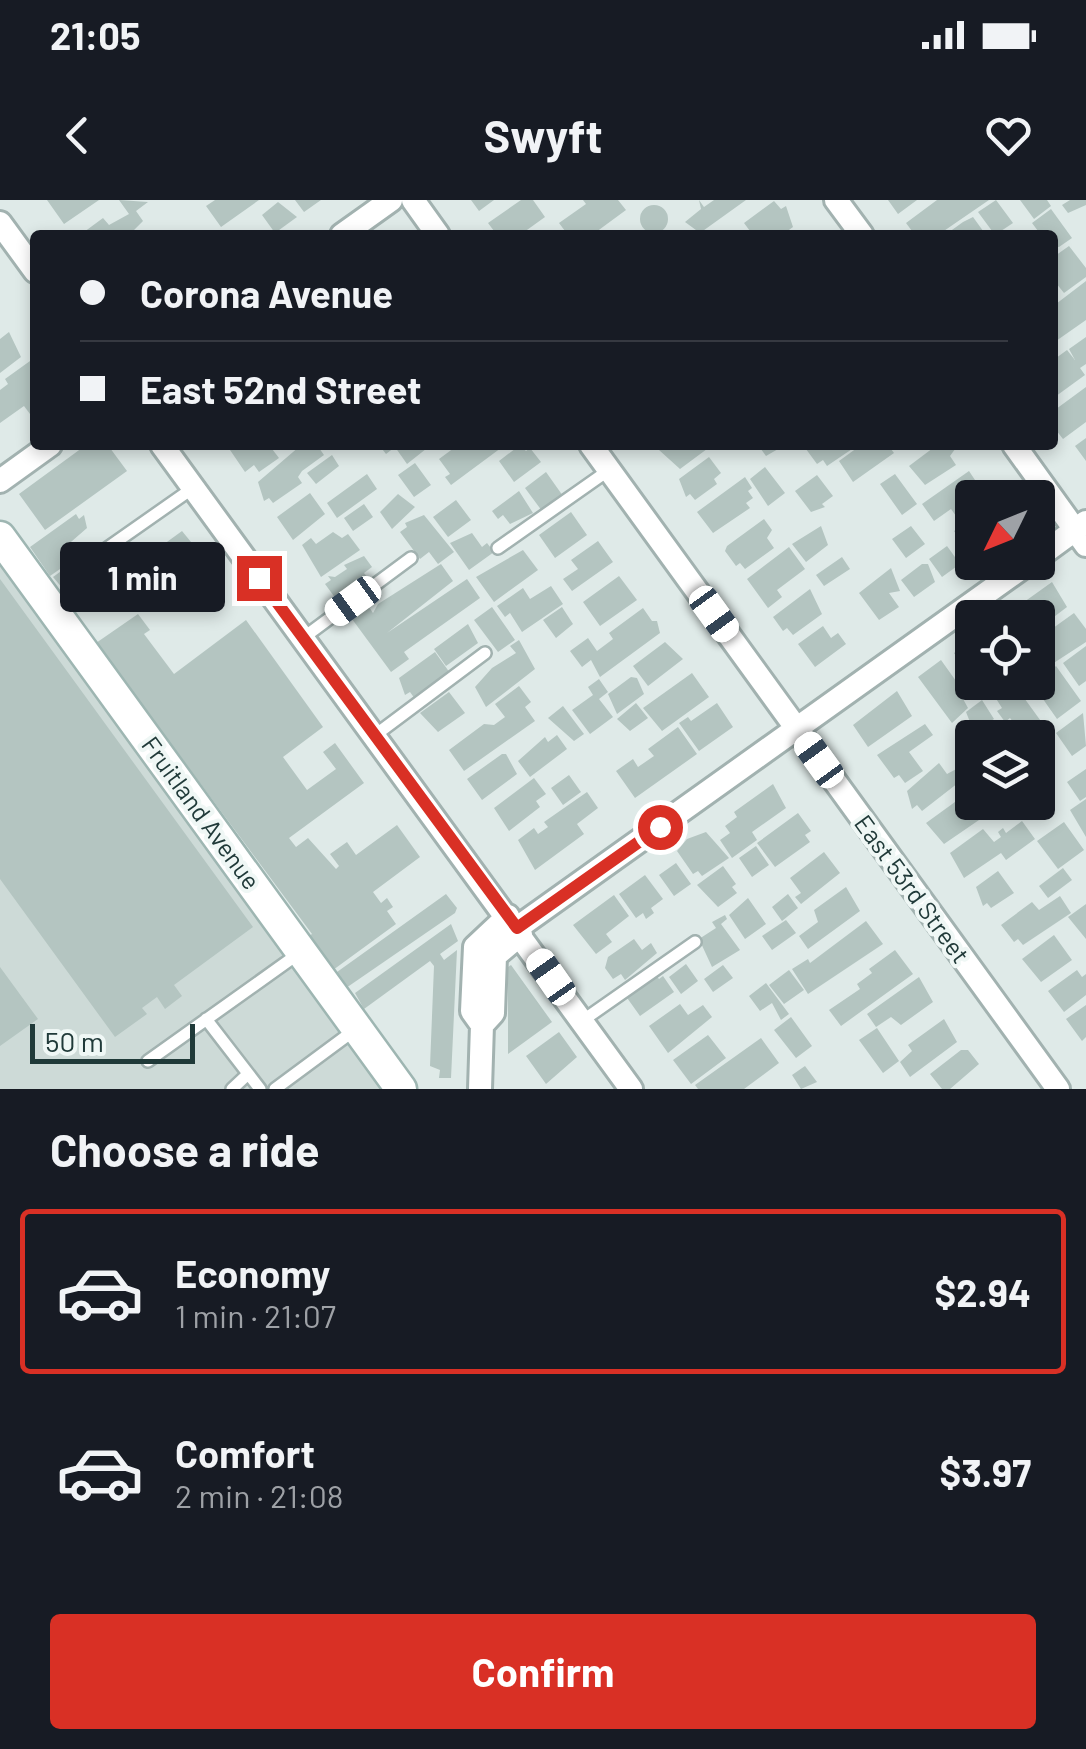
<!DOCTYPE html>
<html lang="en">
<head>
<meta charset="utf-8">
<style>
	:root { --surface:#171b24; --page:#20242c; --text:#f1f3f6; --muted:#9ea1a6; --line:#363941; --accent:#d93025 }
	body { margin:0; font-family:Barlow,sans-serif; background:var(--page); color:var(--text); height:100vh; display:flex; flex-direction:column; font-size:38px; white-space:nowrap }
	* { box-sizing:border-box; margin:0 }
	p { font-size:32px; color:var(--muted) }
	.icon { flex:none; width:55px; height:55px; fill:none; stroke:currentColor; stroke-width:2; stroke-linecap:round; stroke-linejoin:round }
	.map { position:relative; height:889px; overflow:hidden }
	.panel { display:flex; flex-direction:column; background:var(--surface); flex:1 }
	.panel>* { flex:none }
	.hud { position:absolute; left:30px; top:30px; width:1028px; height:220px; border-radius:10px; box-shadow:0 5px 15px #0003; display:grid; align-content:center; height:220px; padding:0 50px; background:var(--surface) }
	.needle { width:65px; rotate:227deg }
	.controls { position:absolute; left:955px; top:280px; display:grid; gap:20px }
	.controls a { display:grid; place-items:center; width:100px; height:100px; border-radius:10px; background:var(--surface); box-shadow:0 5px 15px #0003; font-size:50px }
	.scale { position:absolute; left:30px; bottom:25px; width:165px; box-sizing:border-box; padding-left:10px; border:5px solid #203a39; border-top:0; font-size:28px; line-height:35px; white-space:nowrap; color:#203a39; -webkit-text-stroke:8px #eff7f5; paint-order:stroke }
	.end { position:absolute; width:45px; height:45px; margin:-22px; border:12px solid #d93025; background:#fff; box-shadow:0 0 0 5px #fff }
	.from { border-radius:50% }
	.bubble { position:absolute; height:70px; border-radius:10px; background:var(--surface); box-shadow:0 5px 15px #0003; font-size:32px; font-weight:700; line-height:70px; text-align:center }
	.car { position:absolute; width:30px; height:60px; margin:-30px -15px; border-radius:12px; box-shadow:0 0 8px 2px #0007; background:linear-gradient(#fff 24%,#345 0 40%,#fff 0 76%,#345 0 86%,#fff 0) }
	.hud b { display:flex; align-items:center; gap:35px; height:95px; font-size:38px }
	.hud b+b { border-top:2px solid var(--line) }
	.hud i { width:25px; height:25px; background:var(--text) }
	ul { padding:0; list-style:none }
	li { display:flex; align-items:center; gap:30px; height:165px; margin:0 20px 15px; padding:0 30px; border:5px solid transparent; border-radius:10px }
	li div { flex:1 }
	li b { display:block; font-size:38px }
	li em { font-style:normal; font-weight:700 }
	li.selected { border-color:var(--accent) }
	li>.icon { width:90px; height:90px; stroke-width:1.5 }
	h2 { padding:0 50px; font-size:45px; line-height:120px }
	.button { display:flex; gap:20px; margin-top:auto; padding:20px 50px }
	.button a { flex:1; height:115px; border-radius:10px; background:var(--accent); color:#fff; font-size:40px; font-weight:700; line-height:115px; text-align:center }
	.status { display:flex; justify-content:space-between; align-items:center; height:70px; padding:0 50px; background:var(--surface); direction:ltr }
	.status svg { height:28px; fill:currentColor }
	header { display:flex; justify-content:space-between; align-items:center; height:130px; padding:0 50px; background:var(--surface); font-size:45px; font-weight:700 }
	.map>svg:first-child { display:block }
</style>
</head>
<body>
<div class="status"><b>21:05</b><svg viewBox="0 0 49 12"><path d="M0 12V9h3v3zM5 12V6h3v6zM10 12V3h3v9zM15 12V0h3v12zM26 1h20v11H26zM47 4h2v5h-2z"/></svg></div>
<header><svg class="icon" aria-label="back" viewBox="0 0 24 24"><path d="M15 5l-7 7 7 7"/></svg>Swyft<svg class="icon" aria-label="heart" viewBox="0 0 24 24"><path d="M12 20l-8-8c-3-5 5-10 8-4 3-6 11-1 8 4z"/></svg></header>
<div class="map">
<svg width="1086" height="889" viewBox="0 0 1086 889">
	<rect width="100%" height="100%" fill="#dfeae8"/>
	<path fill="#cddad7" d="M 0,328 L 405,889 L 0,889 Z"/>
	<path fill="#b4c5c1" d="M 47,0 L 99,0 L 64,24 Z
		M 119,0 L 148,2 L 136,11 L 143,21 L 133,31 L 127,35 L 80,35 L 103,18 L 109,25 L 129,14 Z
		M 215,0 L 259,0 L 221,27 L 206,6 Z
		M 295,0 L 321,0 L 304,12 Z
		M 471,0 L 494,0 L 479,11 Z
		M 521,0 L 533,0 L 545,17 L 520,35 L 497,35 L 488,23 Z
		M 583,0 L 618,0 L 626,10 L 592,35 L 568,35 L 559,23 L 586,4 Z
		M 699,0 L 704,7 L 714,0 L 746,0 L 700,33 L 685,22 L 701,9 Z
		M 888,0 L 917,0 L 898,14 Z
		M 937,0 L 989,0 L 938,35 L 915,35 L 906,23 Z
		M 996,0 L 1013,23 L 995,35 L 978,12 Z
		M 1020,0 L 1047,0 L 1051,6 L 1034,19 Z
		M 1070,0 L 1086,0 L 1086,5 L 1068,13 L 1062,5 Z
		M 774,1 L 781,9 L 786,6 L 793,27 L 782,35 L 753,35 L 744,23 Z
		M 278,2 L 297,17 L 275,33 L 262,15 Z
		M640 19a14 14 0 1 1 28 0a14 14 0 1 1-28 0Z
		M 1051,9 L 1072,38 L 1059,47 L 1052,46 L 1052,35 L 1041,35 L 1032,23 Z
		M 973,17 L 986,35 L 945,35 L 963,22 Z
		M 1069,46 L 1086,68 L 1086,77 L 1064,93 L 1052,78 L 1052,58 Z
		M 1086,81 L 1086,120 L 1056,141 L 1052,107 Z
		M 9,132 L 21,157 L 0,173 L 0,139 Z
		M 1086,137 L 1086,164 L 1080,168 L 1085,175 L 1052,199 L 1052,161 L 1067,150 L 1075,160 L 1069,149 Z
		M 30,161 L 35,168 L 35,210 L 30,214 L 24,206 L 0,223 L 0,190 L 8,184 L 5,179 Z
		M 1086,187 L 1086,222 L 1063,239 L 1052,225 L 1052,212 Z
		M 1086,238 L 1086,261 L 1075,246 Z
		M 86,245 L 114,245 L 110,248 L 127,271 L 45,330 L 19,294 Z
		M 237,245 L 269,245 L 279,258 L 259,272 L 254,265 L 245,272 L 230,250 Z
		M 310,245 L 317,245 L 324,255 L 302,271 L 298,277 L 302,283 L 273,303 L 269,298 L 264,301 L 258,282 L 300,246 L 303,250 Z
		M 379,245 L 431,245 L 407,264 L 395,247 L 386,254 Z
		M 458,245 L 505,245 L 451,285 L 445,277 L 450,274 L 439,259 Z
		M 520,245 L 526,251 L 530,248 L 541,262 L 514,282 L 499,261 Z
		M 666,245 L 704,245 L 707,249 L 680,269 L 659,250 Z
		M 758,245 L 785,245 L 766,256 Z
		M 803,245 L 858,245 L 827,266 L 823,260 L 817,264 Z
		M 861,245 L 888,245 L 894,253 L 853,282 L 839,261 Z
		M 937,245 L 958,245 L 950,256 L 956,265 L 925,285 L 909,266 Z
		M 332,255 L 339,266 L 316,284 L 307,273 Z
		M 709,257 L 721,273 L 714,279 L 717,284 L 695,300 L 690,294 L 686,297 L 679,279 Z
		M 415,263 L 431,285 L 414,297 L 398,275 Z
		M 765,267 L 785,293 L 768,306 L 750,279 Z
		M 969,271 L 985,295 L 972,298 L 972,304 L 956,316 L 951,309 L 934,321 L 922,304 Z
		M 546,272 L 563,296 L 542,311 L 525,288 Z
		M 367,274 L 377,289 L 337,318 L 327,303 Z
		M 895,274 L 917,304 L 902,315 L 880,284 Z
		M 817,275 L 833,296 L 822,304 L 825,307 L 811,312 L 795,291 Z
		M 745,277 L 752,288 L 748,291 L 753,298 L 746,303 L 750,308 L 713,333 L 697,312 Z
		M 519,291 L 533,313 L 510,324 L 503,315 L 498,319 L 492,311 Z
		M 310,293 L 325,314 L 293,340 L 277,317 Z
		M 398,294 L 415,307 L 392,329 L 380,312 Z
		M 456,300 L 471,320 L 448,337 L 433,317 Z
		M 364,304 L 373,317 L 353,331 L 344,318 Z
		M 571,312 L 587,335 L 555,358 L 539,335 Z
		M 76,314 L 79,319 L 84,315 L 87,328 L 64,348 L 73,360 L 50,376 L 30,347 Z
		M 424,315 L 454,352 L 438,364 L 429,352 L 420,359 L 400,332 L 407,327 L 405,323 Z
		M 972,318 L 972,347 L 968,350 L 954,331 Z
		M 764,319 L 772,330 L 767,338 L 774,348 L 745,369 L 740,363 L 736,366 L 725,351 L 727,346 Z
		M 821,326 L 828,345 L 806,362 L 792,344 Z
		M 911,326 L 925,344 L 906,358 L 892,339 Z
		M 182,331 L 200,353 L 197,358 L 140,399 L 129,390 L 122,396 L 112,382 Z
		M 333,332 L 342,338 L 348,334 L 360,350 L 321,377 L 302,345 L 311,338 L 316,344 Z
		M 472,333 L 482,347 L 487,343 L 494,352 L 469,370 L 450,343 Z
		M 598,341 L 613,362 L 572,391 L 563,379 L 578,369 L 571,360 Z
		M 947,346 L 960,364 L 942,377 L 929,359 Z
		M 789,347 L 805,369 L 777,390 L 782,397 L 768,408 L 747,379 Z
		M 523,350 L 538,370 L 494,402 L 476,377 Z
		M 364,356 L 372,367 L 364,373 L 370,381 L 339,403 L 325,384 L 331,380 L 328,376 L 335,377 L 347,369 L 344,365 Z
		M 842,357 L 850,369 L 824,386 L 816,375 Z
		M 75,361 L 95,386 L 74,402 L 53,377 Z
		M 441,364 L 453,381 L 387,433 L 467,379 L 480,398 L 404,452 L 409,459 L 391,472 L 352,419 L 369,407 L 373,413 L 378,404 Z
		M 922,364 L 928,364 L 935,382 L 914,397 L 901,380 Z
		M 891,368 L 900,391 L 889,393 L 899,407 L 879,420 L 859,393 Z
		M 619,376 L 637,400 L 600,426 L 583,402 Z
		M 0,379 L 253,727 L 174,785 L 182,796 L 165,809 L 157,797 L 142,808 L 147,814 L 115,837 L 0,679 Z
		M 1052,382 L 1067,407 L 1038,429 L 1038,418 L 989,418 L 1005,406 L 1010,412 Z
		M 551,386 L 563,404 L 522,432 L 510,413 L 505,417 L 497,406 L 523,388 L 530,399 Z
		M 810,389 L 822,414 L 793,435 L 787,428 L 783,431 L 773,417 Z
		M 492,407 L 515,440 L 498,452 L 474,420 Z
		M 562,407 L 573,424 L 556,438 L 543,420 Z
		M 643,408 L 652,421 L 657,421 L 660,433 L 600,477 L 591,460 L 582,467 L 570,451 L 588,438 L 597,451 L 613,439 L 609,433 Z
		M 1074,413 L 1086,429 L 1086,442 L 1046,468 L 1038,457 L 1038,451 L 1048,443 L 1042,436 Z
		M 138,414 L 150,430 L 144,434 L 174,474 L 246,420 L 323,527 L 283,557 L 307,590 L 336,569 L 323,552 L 335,543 L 364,583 L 289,638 L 296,647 L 308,638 L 336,669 L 339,666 L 330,654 L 347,642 L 356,655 L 397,625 L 420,657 L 373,692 L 381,703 L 387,698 L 393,707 L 387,711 L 396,724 L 333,770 L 309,736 L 312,734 L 96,443 Z
		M 468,424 L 478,443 L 446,466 L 434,449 Z
		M 823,426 L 831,438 L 838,433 L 846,444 L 815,467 L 798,444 Z
		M 519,440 L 535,469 L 486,507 L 475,487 L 492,468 L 516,453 L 510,446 Z
		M 972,440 L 972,479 L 954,453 Z
		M 665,442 L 683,459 L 648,486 L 633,466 Z
		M 1086,446 L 1086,481 L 1079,486 L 1063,463 Z
		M 435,452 L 450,473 L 415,499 L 410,492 L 405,495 L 399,478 Z
		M 941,460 L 966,495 L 962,497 L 968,508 L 952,523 L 918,477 Z
		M 1056,466 L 1081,501 L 1057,519 L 1031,482 L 1038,482 Z
		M 692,473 L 709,497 L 662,531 L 643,508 Z
		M 631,477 L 637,478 L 644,494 L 617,514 L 608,494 Z
		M 599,479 L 608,492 L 599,499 L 613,517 L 590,534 L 572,510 L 593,495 L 588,487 Z
		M 1014,484 L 1043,524 L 1025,538 L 1010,518 L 1005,522 L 997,511 L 1002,508 L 995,497 Z
		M 519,486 L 531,502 L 525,507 L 535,521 L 464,571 L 449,550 L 484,524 L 494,525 L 505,517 L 495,504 Z
		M 897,491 L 912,516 L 868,547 L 853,525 Z
		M 449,492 L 465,513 L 438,532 L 420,513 Z
		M 982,500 L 994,519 L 974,532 L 966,512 Z
		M 636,503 L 648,518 L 630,531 L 617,519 Z
		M 717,503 L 733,527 L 699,551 L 679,523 L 688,517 L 691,521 Z
		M 563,506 L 584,534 L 574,541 L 548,518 Z
		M 1083,513 L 1086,546 L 1072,556 L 1056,533 Z
		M 925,524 L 933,535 L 909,552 L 923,571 L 905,583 L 899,575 L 894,578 L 877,555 Z
		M 678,527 L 697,554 L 635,598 L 616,571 L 633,559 L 638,567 L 654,556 L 648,549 Z
		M 1040,532 L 1054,551 L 1038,563 L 1038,538 L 1033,538 Z
		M 557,535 L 567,549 L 530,577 L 518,561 L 545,537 L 548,542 Z
		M 502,554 L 506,554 L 517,574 L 482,600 L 467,579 Z
		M 939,563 L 947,574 L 960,567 L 967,576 L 922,611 L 917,605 L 912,609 L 907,591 Z
		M 1086,569 L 1086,597 L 1080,601 L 1067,582 Z
		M 569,575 L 581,592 L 563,605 L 551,588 Z
		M 534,578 L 546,594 L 536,601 L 540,607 L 509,631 L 494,608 Z
		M 773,584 L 786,608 L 752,632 L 757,640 L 732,658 L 720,640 L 730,633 L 725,626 L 737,617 L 734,612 Z
		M 587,592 L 598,608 L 577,624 L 584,634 L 535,670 L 518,640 L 534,628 L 538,634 L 548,627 L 544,622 Z
		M 966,594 L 979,620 L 944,644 L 926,623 Z
		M 1086,599 L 1086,637 L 1070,610 Z
		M 989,602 L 1017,602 L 998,616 Z
		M 798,613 L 811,631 L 805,635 L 810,642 L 775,667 L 757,643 Z
		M 1022,621 L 1035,639 L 1006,660 L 1001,653 L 964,678 L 950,653 L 983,629 L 994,642 L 1001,637 L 998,632 L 1003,628 L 1006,633 Z
		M 1064,622 L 1084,650 L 1058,669 L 1037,641 Z
		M 706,632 L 729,658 L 702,676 L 698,671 L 693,674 L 677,651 L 687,639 Z
		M 756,646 L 769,665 L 752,677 L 739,658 Z
		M 824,652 L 840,673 L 801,704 L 795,697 L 801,693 L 790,678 Z
		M 676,663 L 691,684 L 674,696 L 659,675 Z
		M 723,666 L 736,684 L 732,687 L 737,693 L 718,707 L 697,685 Z
		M 1063,668 L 1072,680 L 1048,698 L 1039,686 Z
		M 998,671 L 1014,693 L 991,708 L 987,703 L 983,706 L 976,687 Z
		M 645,675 L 663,699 L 651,708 L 654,713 L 646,719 L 643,713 L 636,718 L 619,694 Z
		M 846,687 L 860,711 L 808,749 L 799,736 L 818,722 L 814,710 Z
		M 446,694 L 457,708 L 455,713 L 346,788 L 337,772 Z
		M 788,694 L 798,708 L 782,721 L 772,707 Z
		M 614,695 L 629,716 L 606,734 L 612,742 L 596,754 L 573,725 Z
		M 1060,696 L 1071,713 L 1023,745 L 1018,739 L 1014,742 L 1001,725 L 1032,702 L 1039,710 Z
		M 748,698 L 766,724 L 745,739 L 729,715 Z
		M 1086,704 L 1086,739 L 1068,717 Z
		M 725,715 L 727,719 L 721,724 L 740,750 L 712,767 L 699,739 L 716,728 L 712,722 Z
		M 786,720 L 796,733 L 772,750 L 762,736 Z
		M 866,721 L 883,744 L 808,794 L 792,769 L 808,759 L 810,763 Z
		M 451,724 L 458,741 L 440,754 L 444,760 L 457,750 L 451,878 L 439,878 L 440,870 L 430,866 L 434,766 L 430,761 L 364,809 L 355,793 Z
		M 1054,735 L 1072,760 L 1041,782 L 1022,759 Z
		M 634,739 L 642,750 L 651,743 L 657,753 L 625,780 L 621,774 L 613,779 L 605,768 L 608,757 Z
		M 895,750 L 913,774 L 841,826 L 829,810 L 860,789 L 857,784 L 872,773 L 869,769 Z
		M 686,764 L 698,781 L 681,794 L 669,777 Z
		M 511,765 L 552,822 L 508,854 L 508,767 Z
		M 723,765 L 733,778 L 713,792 L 704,779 Z
		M 0,767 L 38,819 L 0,846 Z
		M 789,770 L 804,790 L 784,804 L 769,785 Z
		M 1077,770 L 1082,777 L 1086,774 L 1086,795 L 1064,812 L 1048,791 Z
		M 655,774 L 659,779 L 663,776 L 674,792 L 640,816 L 625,795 Z
		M 919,777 L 933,802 L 901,825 L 891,817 L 876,827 L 867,814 Z
		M 766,783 L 789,814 L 781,820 L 772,803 L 760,811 L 749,796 Z
		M 680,804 L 688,815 L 703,805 L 712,817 L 668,853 L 649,826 Z
		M 1086,805 L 1086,837 L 1082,841 L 1066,819 Z
		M 791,817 L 812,846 L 796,858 L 774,830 Z
		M 944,819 L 957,842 L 910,877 L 900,862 L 912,851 L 908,845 Z
		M 877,828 L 899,861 L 883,873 L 859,840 Z
		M 559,832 L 577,857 L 546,884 L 526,856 Z
		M 708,835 L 726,858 L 691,884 L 673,860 Z
		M 761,838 L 779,863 L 744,889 L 698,889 L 695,885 Z
		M 961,850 L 968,850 L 979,864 L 950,889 L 942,889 L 930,874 Z
		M 805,866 L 817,882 L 801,889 L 792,875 Z"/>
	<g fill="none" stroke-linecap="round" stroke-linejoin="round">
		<defs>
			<path id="lane" d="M 498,348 L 609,270
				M 86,363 L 193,288
				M 303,438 L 411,358
				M 374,536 L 485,453
				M 206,819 L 260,889
				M 582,821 L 695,742
				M 148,861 L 298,754
				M 232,889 L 248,874
				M 275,889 L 356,829"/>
			<path id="street" d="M 413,0 L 438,35
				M 836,0 L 862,35
				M 0,23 L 35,71
				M 342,35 L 391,0
				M 162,245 L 631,889
				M 591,245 L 1058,889
				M 1014,245 L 1086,345
				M 0,281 L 50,245
				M 1038,357 L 1086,322
				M 517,728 L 1030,362
				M 482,825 L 493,813 L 495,756 L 521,734
				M 480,889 L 482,825 L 472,811 L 475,747 L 508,716"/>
			<path id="secondary" d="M 0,337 L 401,889"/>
		</defs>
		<use href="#lane" stroke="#a2b2b0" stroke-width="16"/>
		<use href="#street" stroke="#a2b2b0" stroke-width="28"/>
		<use href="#secondary" stroke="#9eb6b2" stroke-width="35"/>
		<use href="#lane" stroke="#fff" stroke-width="11"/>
		<use href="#street" stroke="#fff" stroke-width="22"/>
		<use href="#secondary" stroke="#fff" stroke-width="30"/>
	</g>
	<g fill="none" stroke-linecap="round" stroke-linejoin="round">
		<path stroke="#d93025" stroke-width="12" d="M 259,378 L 517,728 L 660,627"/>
	</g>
	<g text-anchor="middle" stroke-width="8" stroke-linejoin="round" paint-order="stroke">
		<g font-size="25" fill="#203a39" stroke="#eff7f5">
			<text transform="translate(201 613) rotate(54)" y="9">Fruitland Avenue</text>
			<text transform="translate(912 689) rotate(54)" y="9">East 53rd Street</text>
		</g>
	</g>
</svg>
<div class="controls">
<a><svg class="needle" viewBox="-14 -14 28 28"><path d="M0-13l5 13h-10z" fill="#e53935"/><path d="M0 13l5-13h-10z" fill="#9ea1a6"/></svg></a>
<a><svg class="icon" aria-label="locate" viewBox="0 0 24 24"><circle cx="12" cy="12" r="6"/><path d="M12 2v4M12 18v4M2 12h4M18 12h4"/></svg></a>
<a><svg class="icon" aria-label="layers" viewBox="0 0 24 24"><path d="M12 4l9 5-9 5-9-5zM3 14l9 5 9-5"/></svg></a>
</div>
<div class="scale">50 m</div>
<i class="end from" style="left:660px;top:627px"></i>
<i class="end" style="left:259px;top:378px"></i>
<div class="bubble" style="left:60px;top:342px;width:165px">1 min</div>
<i class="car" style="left:353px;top:401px;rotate:234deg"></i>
<i class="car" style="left:714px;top:414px;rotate:144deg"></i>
<i class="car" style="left:819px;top:560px;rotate:324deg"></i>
<i class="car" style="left:551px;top:777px;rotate:325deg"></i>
<div class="hud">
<b><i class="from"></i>Corona Avenue</b>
<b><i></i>East 52nd Street</b>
</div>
</div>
<section class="panel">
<h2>Choose a ride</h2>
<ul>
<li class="selected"><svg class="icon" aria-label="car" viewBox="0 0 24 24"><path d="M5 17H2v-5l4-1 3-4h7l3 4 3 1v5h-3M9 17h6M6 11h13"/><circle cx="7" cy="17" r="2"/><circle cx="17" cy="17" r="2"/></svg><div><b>Economy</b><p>1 min · 21:07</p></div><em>$2.94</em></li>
<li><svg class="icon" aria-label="car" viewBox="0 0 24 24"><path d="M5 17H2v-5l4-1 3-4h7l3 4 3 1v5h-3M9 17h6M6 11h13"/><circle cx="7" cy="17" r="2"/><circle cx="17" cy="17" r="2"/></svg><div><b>Comfort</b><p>2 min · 21:08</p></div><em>$3.97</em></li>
</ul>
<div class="button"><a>Confirm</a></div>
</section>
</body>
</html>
